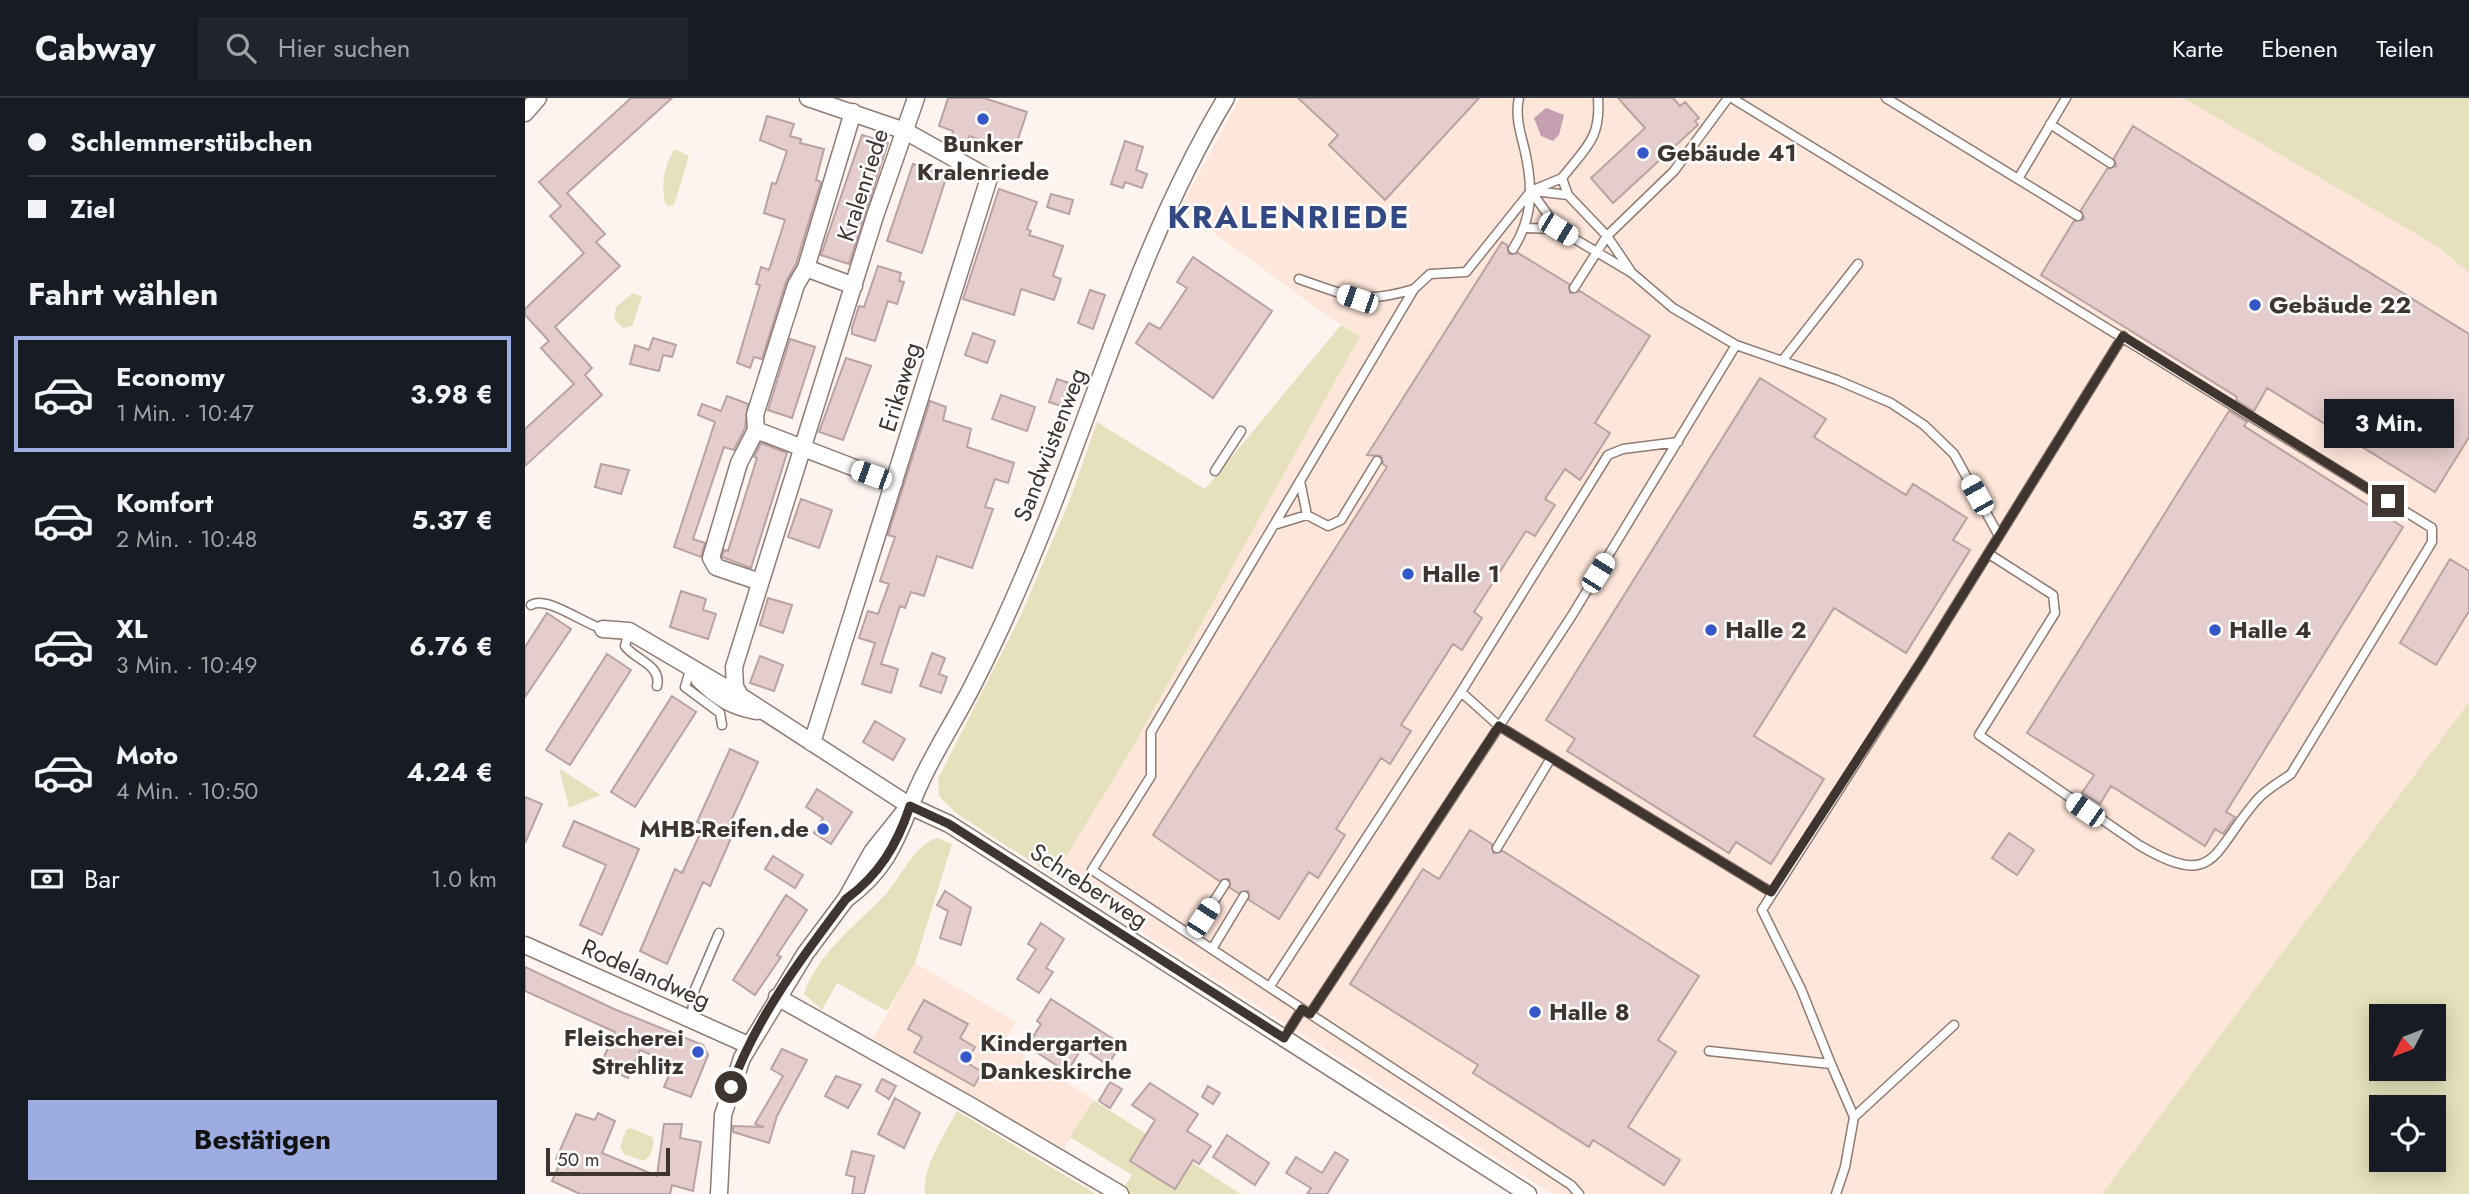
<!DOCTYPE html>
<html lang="de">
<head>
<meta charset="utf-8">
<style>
	:root { --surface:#171b24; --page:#20242c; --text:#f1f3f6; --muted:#9ea1a6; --line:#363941; --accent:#9dade1 }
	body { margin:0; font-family:Jost,sans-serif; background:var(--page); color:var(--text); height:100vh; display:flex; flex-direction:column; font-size:26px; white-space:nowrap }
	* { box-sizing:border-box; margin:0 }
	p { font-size:23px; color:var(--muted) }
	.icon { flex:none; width:38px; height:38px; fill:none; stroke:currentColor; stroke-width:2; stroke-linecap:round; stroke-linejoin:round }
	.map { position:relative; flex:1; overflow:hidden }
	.drawer { display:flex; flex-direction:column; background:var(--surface); width:525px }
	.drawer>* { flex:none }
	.banner { display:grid; align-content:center; height:154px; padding:0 28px; background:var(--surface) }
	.needle { width:46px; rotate:228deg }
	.fabs { position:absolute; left:1844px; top:906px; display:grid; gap:14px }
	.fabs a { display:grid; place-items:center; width:77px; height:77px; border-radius:0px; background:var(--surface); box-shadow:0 4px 18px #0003; font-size:35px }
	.scale { position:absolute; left:21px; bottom:18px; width:124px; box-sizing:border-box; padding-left:7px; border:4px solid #3e3531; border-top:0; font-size:19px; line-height:24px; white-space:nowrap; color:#3e3531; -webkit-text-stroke:5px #fff; paint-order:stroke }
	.end { position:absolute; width:32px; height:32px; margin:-16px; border:9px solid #3e3531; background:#fff; box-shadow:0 0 0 4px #fff }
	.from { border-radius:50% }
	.bubble { position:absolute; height:49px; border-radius:0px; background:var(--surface); box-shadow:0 4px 18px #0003; font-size:23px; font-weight:700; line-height:49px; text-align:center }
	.car { position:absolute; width:21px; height:42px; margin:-21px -10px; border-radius:9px; box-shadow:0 0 5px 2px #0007; background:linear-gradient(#fff 24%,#345 0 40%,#fff 0 76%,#345 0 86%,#fff 0) }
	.banner b { display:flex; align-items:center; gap:24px; height:66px; font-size:26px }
	.banner b+b { border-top:2px solid var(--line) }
	.banner i { width:18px; height:18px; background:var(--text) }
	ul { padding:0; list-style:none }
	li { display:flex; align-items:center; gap:21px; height:116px; margin:0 14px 10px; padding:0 14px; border:4px solid transparent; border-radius:0px }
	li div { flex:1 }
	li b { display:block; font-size:26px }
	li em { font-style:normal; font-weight:700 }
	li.selected { border-color:var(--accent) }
	li>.icon { width:63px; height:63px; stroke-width:1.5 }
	h2 { padding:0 28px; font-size:32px; line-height:84px }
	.pay { display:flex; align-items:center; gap:18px; height:77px; padding:0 28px; font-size:26px }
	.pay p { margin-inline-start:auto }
	.cta { display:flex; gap:14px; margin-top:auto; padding:14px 28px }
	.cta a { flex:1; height:80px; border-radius:0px; background:var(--accent); color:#111; font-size:28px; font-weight:700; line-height:80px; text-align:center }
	header { display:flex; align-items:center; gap:42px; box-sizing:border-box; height:98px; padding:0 35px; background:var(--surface); border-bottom:2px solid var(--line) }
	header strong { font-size:33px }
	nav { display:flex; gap:38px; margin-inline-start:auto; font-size:24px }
	.search { width:490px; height:63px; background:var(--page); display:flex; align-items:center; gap:18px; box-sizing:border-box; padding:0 24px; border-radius:0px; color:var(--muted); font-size:26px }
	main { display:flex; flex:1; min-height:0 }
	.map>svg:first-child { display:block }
</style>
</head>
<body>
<header>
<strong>Cabway</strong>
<div class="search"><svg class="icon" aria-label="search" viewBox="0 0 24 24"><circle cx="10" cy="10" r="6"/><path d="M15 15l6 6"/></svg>Hier suchen</div>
<nav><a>Karte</a><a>Ebenen</a><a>Teilen</a></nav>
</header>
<main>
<section class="drawer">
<div class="banner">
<b><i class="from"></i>Schlemmerstübchen</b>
<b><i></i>Ziel</b>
</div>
<h2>Fahrt wählen</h2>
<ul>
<li class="selected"><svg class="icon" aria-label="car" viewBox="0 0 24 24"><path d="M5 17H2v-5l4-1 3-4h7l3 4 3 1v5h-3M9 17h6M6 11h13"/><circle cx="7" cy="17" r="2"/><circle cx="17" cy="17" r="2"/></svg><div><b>Economy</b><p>1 Min. · 10:47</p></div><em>3.98 €</em></li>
<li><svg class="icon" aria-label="car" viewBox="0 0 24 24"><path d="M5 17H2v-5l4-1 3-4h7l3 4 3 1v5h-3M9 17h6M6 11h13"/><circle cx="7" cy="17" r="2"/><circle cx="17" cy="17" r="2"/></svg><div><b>Komfort</b><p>2 Min. · 10:48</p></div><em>5.37 €</em></li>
<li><svg class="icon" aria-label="car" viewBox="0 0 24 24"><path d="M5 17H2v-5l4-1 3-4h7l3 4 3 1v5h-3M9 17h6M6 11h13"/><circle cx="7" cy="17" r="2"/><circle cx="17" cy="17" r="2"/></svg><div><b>XL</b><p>3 Min. · 10:49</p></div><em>6.76 €</em></li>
<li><svg class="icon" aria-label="car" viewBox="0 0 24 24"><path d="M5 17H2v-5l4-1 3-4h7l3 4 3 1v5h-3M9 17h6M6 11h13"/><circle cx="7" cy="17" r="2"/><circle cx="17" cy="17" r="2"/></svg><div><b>Moto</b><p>4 Min. · 10:50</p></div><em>4.24 €</em></li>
</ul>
<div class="pay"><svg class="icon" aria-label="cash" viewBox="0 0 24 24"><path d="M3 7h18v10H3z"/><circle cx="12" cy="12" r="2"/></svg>Bar<p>1.0 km</p></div>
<div class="cta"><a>Bestätigen</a></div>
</section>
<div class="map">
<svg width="1944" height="1096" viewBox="0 0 1944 1096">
	<rect width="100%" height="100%" fill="#fdf4f0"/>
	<path fill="#fee6da" d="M 715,0 L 1658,0 L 1915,150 L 1944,175 L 1944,604 L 1577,1096 L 1027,1096 L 529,778 L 608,649 L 834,237 L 801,217 L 655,110 Z
		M 390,865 L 491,924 L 479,945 L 568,1001 L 539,1051 L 348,941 Z"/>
	<path fill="#e5e1bd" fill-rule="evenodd" d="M 1658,0 L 1944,0 L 1944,175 L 1915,150 Z
		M 150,51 L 164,58 L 149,107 L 144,108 L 140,105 C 136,86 139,67 150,51 Z
		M 108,195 L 117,199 L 107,228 L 98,230 L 89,221 L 91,209 Z
		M 816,227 L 835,238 L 608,649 L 529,778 L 432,716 L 414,698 L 413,681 L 495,519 L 544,404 L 572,324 L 680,391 Z
		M 1944,604 L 1944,1096 L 1577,1096 ZM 1857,919 L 1909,919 L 1909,971 L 1857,971 ZM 1857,1010 L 1909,1010 L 1909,1062 L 1857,1062 Z
		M 34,670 L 75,697 L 44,710 Z
		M 413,740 L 427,746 L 390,865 L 362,913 L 312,885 L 297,912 L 279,896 C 293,853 336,824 365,791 C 377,776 392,744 413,740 Z
		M 568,1002 L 716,1096 L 595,1096 L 607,1077 L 545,1039 Z
		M 432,1013 L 571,1096 L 400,1096 C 397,1068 419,1038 432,1013 Z
		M 105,1030 L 127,1039 L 129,1044 L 125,1058 L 118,1063 L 99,1056 L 95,1049 L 101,1032 Z"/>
	<path fill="#c59faf" d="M 1021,10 L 1039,17 L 1034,37 L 1028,43 L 1016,38 L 1009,20 Z"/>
	<path fill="#e6cdcd" stroke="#bba2a2" stroke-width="2" d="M 106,0 L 147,0 L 42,95 L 80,136 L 71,144 L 95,168 L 30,229 L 67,270 L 60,277 L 77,297 L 0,368 L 0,331 L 49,286 L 16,250 L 24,243 L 0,217 L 0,211 L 59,155 L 25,118 L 36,108 L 14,84 Z
		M 423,0 L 459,0 L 502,14 L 489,53 L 444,38 L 441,47 L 425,41 L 428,33 L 414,28 Z
		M 773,0 L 954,0 L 860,102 L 804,47 L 813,37 Z
		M 1093,0 L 1148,0 L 1155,8 L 1160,4 L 1174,20 L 1170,23 L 1173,27 L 1088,105 L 1066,80 L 1120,30 Z
		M 242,18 L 269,26 L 265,38 L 276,41 L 275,45 L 299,51 L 291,82 L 296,84 L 271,166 L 261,184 L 237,261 L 229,259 L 225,270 L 212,265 L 235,187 L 231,186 L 236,169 L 244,172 L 260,122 L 239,115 L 247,85 L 251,86 L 262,53 L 235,42 Z
		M 1608,28 L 1944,236 L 1944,339 L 1910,394 L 1742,290 L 1729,313 L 1711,302 L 1712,299 L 1516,177 L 1549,123 L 1559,121 L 1556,112 L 1582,71 L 1591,68 L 1589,60 Z
		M 337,37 L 363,45 L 324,166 L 296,157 Z
		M 600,43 L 618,49 L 611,72 L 622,76 L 617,90 L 600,84 L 598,90 L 586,86 Z
		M 388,66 L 422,77 L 397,155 L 362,143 Z
		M 474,91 L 512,104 L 502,131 L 506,133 L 504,137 L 538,148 L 528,178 L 536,181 L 529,202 L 496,191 L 489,217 L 438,201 Z
		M 526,96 L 548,102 L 544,116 L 522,109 Z
		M 977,144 L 982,147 L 984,156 L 993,155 L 1044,186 L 1045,195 L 1055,193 L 1125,238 L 1070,325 L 1085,335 L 1055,382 L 1040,371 L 1020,401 L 1030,407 L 1010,438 L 1001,433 L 949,514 L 957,520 L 937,552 L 928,546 L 876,627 L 886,633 L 865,666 L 856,660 L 811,731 L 820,737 L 793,780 L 784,774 L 754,821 L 724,802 L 723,793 L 713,795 L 705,790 L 704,781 L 694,783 L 628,737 L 862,369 L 858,366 L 856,358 L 842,357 Z
		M 668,159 L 747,213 L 688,300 L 611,245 L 624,225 L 635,231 L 662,190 L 652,184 Z
		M 353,168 L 376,175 L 374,183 L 379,184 L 372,206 L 363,203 L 350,243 L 327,236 L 327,230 L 334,208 L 339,209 Z
		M 565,192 L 580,197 L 568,231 L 553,225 Z
		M 448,235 L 470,243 L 462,265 L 440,257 Z
		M 128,240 L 151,247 L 147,259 L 138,257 L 134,273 L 105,266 L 110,247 L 124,252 Z
		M 265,241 L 290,249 L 267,320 L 243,312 Z
		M 321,260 L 346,268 L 318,342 L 294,334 Z
		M 1235,280 L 1301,321 L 1289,339 L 1381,397 L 1388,386 L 1442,420 L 1428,442 L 1445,452 L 1381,555 L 1309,510 L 1229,638 L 1299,681 L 1246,766 L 1211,744 L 1204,755 L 1042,653 L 1050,641 L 1021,622 Z
		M 532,281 L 547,286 L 539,309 L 524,304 Z
		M 476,297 L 510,309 L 502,333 L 467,321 Z
		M 202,298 L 223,306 L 220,330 L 209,352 L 199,349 L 168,441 L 180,445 L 176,459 L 149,449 L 190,324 L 173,317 L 177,306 L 196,313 Z
		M 405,303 L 421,309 L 418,322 L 446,331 L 442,349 L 489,365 L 483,385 L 470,381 L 460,409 L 468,411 L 447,470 L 412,458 L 399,498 L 386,494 L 380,510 L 375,508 L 356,566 L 373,571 L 366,595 L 337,586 L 350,545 L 334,540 L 343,513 L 353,516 L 364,486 L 355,483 L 370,439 L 363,437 Z
		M 1704,313 L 1722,324 L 1719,328 L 1878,429 L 1701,714 L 1710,719 L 1698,736 L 1690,731 L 1680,748 L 1586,688 L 1575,706 L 1557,695 L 1569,677 L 1502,635 Z
		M 236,345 L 262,355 L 226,470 L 197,459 L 199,452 L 203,453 L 232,360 L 229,359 Z
		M 76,366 L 104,372 L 96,396 L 70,389 Z
		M 276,401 L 307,412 L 294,450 L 263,439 Z
		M 1925,461 L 1944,473 L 1944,513 L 1911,567 L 1875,545 Z
		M 156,493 L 181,501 L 178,512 L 191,516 L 183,541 L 145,529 Z
		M 243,500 L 267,507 L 258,535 L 235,527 Z
		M 22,515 L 46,531 L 0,599 L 0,549 Z
		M 407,555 L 420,560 L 414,576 L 422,579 L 416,595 L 395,588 Z
		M 82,556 L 106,572 L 45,667 L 21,652 Z
		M 235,558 L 258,567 L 249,593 L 225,585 Z
		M 147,598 L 171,614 L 110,709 L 86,694 Z
		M 350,623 L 380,641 L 368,662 L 338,644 Z
		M 205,651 L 233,664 L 200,736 L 206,740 L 185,788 L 178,784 L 142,866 L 115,853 L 150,771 L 157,775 L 179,727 L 172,724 Z
		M 292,691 L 327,714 L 306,746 L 289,735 L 298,720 L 281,709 Z
		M 0,699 L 17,706 L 0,745 Z
		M 49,723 L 114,751 L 77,837 L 55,827 L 81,767 L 38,748 Z
		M 945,732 L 967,746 L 968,755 L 978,753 L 1174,878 L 1133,942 L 1151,954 L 1103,1029 L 1155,1062 L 1139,1087 L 1068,1042 L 1064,1049 L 948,975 L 953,967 L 825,886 L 898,771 L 914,781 Z
		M 1484,735 L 1509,752 L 1492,777 L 1467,760 Z
		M 248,758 L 278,777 L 270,790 L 240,771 Z
		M 420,793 L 446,810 L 436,847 L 415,840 L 423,813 L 412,807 Z
		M 261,797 L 282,812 L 252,857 L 256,859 L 230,897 L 208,882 Z
		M 516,825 L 539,841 L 521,870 L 528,874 L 514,895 L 492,881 L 511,851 L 503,846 Z
		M 0,869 L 89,911 L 178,947 L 183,957 L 166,999 L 139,989 L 149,966 L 115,952 L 103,980 L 75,968 L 90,934 L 0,893 Z
		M 526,901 L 596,946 L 583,967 L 557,950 L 542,974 L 505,950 L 509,944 L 506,942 L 516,926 L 512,923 Z
		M 399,902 L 443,926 L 435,940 L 450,949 L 441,964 L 457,974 L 449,988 L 389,954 L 397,939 L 383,931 Z
		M 257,951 L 282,962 L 252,1018 L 244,1045 L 208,1034 L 208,1028 L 239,1029 L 230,1026 L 258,978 L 246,971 Z
		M 311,978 L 336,987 L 323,1010 L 300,998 Z
		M 357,981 L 371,988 L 364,1001 L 351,993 Z
		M 585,984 L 597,991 L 585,1010 L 574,1003 Z
		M 625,985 L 673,1016 L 662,1033 L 686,1048 L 674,1066 L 668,1062 L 650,1091 L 605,1063 L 630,1022 L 607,1007 Z
		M 683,988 L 695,995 L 688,1006 L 677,999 Z
		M 370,1000 L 395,1015 L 379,1050 L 353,1036 Z
		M 73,1015 L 90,1023 L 77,1055 L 132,1078 L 139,1026 L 157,1026 L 155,1040 L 176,1044 L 168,1093 L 147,1087 L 145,1096 L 55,1096 L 27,1083 L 36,1063 L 31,1061 L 51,1016 L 70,1022 Z
		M 702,1037 L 744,1065 L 730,1087 L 688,1059 Z
		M 327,1053 L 349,1058 L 339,1096 L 327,1096 L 330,1079 L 321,1077 Z
		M 810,1054 L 823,1062 L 802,1096 L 782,1096 L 786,1090 L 761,1075 L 771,1059 L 797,1075 Z"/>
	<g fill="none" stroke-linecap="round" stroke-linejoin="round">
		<defs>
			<path id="service" d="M 1073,0 C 1076,41 1061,49 1037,80 L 1043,97 L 1082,138 L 1105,172
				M 1207,0 L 1907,430 L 1907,444 L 1766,676 C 1755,684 1740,692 1731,703 C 1687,754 1691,793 1614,747 L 1454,637 L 1530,515 L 1528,497 L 1464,456
				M 1361,0 L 1493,81 L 1541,0
				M 1525,26 L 1585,65
				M 1493,81 L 1553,118
				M 1006,93 L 1033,131 L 1107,175 L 1148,210 L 1211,247 L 1312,282 L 1366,305 L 1399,327 L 1429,356 L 1474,438
				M 1009,93 L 1043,97
				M 1002,130 L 1033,131
				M 988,151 C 1009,118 1008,87 999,49 C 995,34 990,16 994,0
				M 774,181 C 823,198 837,207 889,191
				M 1049,190 L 1082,138 L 1149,73 L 1203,0
				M 1257,263 L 1333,166
				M 690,373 L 716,333
				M 775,383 L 782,417 L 803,428 L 816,422 L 852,363
				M 749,427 L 782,417
				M 6,507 C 21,497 59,526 78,531
				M 104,533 L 100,548 C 110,562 137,567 132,588
				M 165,572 L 160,589 L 195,615 L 197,627
				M 936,594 L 974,628 L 1246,794
				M 972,750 L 1026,660
				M 667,837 L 700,786
				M 687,851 L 719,798
				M 745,888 L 936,594 L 1083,357 L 1098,351 L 1153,344
				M 785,916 L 567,772 L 626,678 L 626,634 L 889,191 L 905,176 L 941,174 L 1006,93 L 1037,80
				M 166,921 L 170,891 L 194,835
				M 759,940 L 777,911
				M 1184,953 L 1306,966 L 1329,1019 L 1320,1069 L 1311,1096
				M 1306,966 L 1276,891 L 1237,812 L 1399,559 L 1598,238
				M 1329,1019 L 1429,927
				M 1054,1096 L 1046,1087 L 785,916 L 1046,519 L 1211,247"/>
			<path id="minor" d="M 283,0 L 380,33 L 464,80 L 287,645
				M 0,15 L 13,0
				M 281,170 L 329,188
				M 231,332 L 369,385
				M 235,484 L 191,469 L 186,460 L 214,365 L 231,332 L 230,317 L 271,187 L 281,170 L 328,14
				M 78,531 L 104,533 L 223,603 L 385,708 L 424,726 L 1003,1096
				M 174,581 C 192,599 207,609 232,613
				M 216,599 L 210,589 L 209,569 L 350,118 L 391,0
				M 321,801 C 373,763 374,725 401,673 C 416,643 434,615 449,585 C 473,538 495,488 515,439 C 575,291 618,138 701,0
				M 0,847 L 223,947
				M 252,899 L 446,1008 L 595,1096
				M 194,1096 L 198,1017 L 217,960 L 280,856 L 321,801 L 347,754 L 379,714"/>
		</defs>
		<use href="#service" stroke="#8f7b72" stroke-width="11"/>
		<use href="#minor" stroke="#8f7b72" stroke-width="19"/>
		<use href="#service" stroke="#fff" stroke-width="8"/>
		<use href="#minor" stroke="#fff" stroke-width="16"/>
	</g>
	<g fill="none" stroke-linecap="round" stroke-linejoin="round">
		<path stroke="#3e3531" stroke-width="9" d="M 206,989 C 231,920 277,859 321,801 C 354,777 372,747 385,708 L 424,726 L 759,940 L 777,911 L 785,916 L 974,628 L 1246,794 L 1399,559 L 1598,238 L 1863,403"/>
	</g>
	<g fill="#3657c8" stroke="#fff" stroke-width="2.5">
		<circle cx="458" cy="21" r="7"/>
		<circle cx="1118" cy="55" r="7"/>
		<circle cx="1730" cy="207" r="7"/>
		<circle cx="883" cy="476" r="7"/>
		<circle cx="1186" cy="532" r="7"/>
		<circle cx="1690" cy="532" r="7"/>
		<circle cx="298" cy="731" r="7"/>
		<circle cx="1010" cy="914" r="7"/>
		<circle cx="173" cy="954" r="7"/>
		<circle cx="441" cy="959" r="7"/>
	</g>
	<g text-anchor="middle" stroke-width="5" stroke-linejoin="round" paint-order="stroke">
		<g font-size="24" font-weight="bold" fill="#3e3531" stroke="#fff" text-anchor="start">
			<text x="458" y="54" text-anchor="middle">Bunker<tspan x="458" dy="28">Kralenriede</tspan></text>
			<text x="1132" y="63">Gebäude 41</text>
			<text x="1744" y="215">Gebäude 22</text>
			<text x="897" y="484">Halle 1</text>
			<text x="1200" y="540">Halle 2</text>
			<text x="1704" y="540">Halle 4</text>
			<text x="284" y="739" text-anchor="end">MHB-Reifen.de</text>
			<text x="1024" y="922">Halle 8</text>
			<text x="159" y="948" text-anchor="end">Fleischerei<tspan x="159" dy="28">Strehlitz</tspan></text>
			<text x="455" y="953">Kindergarten<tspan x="455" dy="28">Dankeskirche</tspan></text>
		</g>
		<g font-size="24" fill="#3e3531" stroke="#fff">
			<text transform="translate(338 87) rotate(-72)" y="8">Kralenriede</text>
			<text transform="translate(375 289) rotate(-73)" y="8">Erikaweg</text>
			<text transform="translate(525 347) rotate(-69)" y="8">Sandwüstenweg</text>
			<text transform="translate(564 788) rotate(33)" y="8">Schreberweg</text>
			<text transform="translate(121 876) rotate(24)" y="8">Rodelandweg</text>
		</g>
		<g font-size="32" font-weight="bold" letter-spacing="2" fill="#344983" stroke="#fff">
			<text x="764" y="130">KRALENRIEDE</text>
		</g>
	</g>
</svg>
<div class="fabs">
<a><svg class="needle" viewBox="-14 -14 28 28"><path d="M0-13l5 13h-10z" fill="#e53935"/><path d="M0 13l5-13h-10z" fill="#9ea1a6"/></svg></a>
<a><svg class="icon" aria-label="locate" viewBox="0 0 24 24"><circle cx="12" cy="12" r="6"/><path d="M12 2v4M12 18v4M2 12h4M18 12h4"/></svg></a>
</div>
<div class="scale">50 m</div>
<i class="end from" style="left:206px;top:989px"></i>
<i class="end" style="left:1863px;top:403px"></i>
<div class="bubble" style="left:1799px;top:301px;width:130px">3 Min.</div>
<i class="car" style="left:1033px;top:131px;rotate:121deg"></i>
<i class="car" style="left:832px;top:201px;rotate:289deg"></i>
<i class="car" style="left:346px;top:377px;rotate:290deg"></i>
<i class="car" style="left:1452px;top:397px;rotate:331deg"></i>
<i class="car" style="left:1073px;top:475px;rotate:32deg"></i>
<i class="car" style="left:1560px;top:712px;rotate:305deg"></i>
<i class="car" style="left:678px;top:820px;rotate:33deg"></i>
</div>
</main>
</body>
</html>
